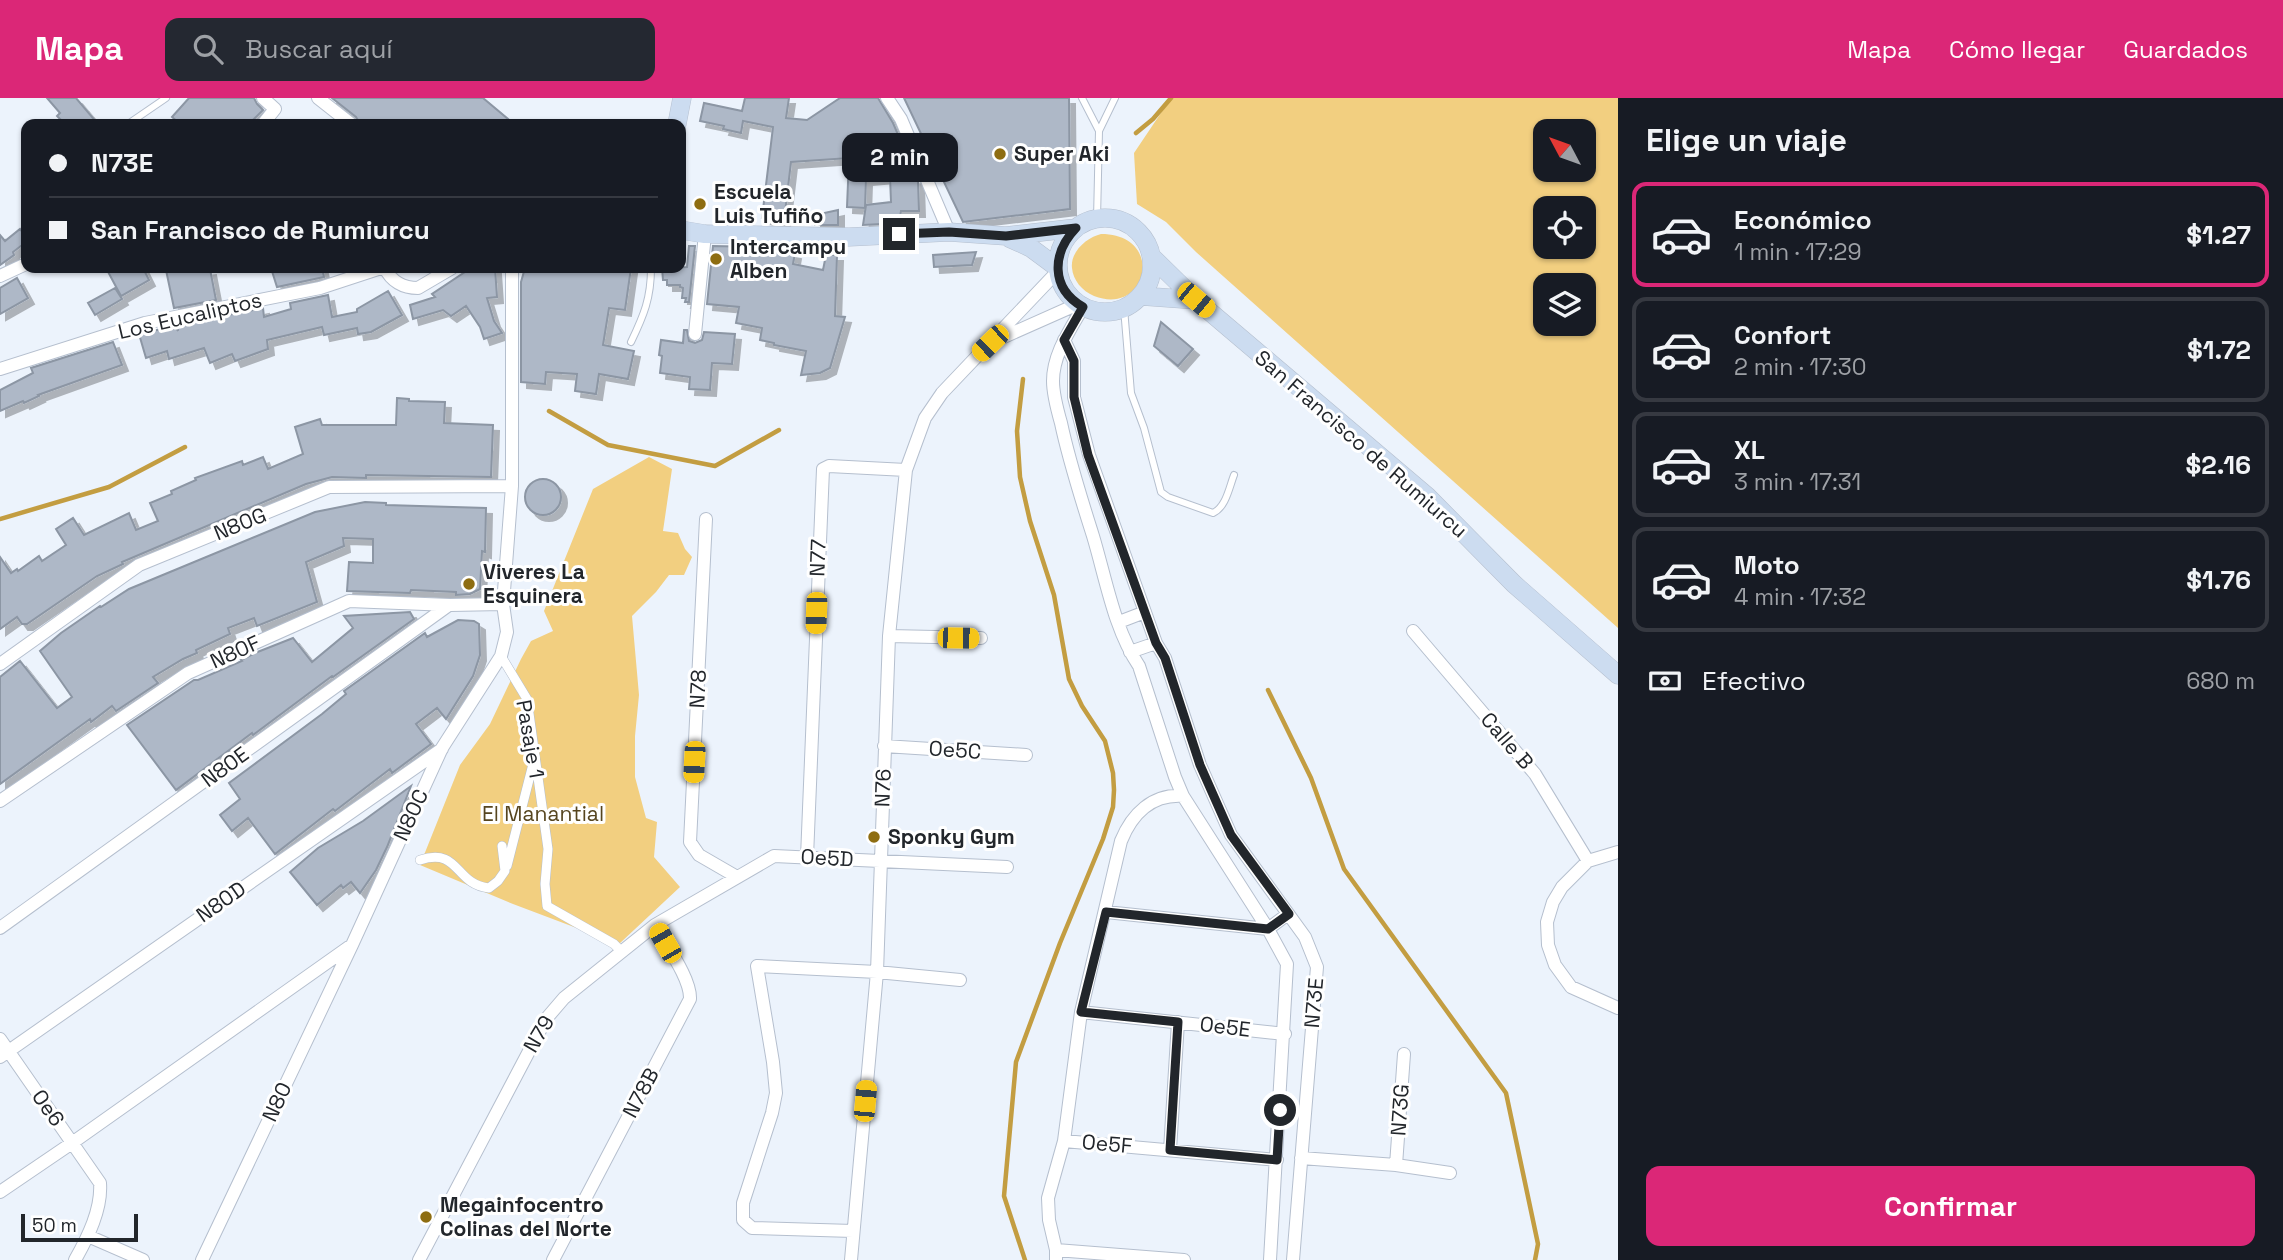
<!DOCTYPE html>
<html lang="es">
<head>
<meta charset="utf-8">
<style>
	:root { --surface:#171b24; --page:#242831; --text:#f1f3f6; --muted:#9ea1a6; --line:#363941; --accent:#db2777 }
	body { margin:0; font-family:"Space Grotesk",sans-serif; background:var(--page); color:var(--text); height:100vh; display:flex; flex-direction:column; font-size:26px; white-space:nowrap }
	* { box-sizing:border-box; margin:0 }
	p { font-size:23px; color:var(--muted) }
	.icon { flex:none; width:38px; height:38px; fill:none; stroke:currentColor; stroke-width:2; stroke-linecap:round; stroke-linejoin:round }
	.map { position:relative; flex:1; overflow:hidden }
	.side { display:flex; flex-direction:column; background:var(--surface); width:665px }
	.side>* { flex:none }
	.banner { position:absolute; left:21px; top:21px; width:665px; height:154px; border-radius:14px; box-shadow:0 2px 5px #0004; display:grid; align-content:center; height:154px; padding:0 28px; background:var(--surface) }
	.needle { width:46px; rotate:311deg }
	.tools { position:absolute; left:1533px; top:21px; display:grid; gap:14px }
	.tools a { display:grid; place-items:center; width:63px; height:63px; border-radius:14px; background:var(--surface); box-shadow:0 2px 5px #0004; font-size:35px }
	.scale { position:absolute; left:21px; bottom:18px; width:117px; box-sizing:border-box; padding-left:7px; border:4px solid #22262b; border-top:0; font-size:19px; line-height:24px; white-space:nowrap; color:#22262b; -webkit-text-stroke:5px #fff; paint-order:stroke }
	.end { position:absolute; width:32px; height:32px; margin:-16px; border:9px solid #22262b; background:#fff; box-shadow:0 0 0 4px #fff }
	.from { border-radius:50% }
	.bubble { position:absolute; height:49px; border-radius:14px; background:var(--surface); box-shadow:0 2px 5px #0004; font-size:23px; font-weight:700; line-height:49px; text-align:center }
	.car { position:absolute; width:21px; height:42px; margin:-21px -10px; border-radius:9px; box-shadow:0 0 5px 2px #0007; background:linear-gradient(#f5c518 24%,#345 0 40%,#f5c518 0 76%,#345 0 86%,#f5c518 0) }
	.banner b { display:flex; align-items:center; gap:24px; height:66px; font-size:26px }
	.banner b+b { border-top:2px solid var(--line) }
	.banner i { width:18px; height:18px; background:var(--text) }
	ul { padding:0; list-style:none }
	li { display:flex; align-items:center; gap:21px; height:105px; margin:0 14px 10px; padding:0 14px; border:4px solid var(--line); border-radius:14px }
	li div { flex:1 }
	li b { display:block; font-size:26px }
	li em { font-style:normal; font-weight:700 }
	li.active { border-color:var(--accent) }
	li>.icon { width:63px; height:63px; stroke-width:1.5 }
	h2 { padding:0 28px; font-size:32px; line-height:84px }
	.pay { display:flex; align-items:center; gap:18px; height:77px; padding:0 28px; font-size:26px }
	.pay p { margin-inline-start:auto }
	.action { display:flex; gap:14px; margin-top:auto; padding:14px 28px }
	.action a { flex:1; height:80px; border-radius:14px; background:var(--accent); color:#fff; font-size:28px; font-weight:700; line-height:80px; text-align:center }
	header { display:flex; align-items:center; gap:42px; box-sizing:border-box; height:98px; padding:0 35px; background:var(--accent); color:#fff }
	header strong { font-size:33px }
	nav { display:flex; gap:38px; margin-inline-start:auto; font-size:24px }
	.search { width:490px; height:63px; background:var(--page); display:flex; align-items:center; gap:18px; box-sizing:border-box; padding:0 24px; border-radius:14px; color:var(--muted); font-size:26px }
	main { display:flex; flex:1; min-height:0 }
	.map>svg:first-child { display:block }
</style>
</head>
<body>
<header>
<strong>Mapa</strong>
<div class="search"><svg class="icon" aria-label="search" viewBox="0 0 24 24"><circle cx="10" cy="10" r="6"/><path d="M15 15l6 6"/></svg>Buscar aquí</div>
<nav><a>Mapa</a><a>Cómo llegar</a><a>Guardados</a></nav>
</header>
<main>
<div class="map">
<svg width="1618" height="1162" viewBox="0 0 1618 1162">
	<defs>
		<filter id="shadow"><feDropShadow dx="6" dy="6" stdDeviation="0" flood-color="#0004"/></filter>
	</defs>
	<rect width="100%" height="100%" fill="#ecf3fc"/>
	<path fill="#f2cf80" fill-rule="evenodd" d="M 1171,0 L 1618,0 L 1618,530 L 1196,154 L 1166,124 L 1137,106 L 1134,55 ZM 1584,33 L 1584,72 L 1545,72 L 1545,33 ZM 1545,110 L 1584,110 L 1584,149 L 1545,149 ZM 1545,187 L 1584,187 L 1584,226 L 1545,226 Z
		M 1101,136 C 1166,136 1148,219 1094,198 C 1082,193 1073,182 1072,170 C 1070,153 1088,139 1101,136 Z
		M 649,359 L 672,371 L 663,433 L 678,435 L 685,451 L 692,459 L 684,477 L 669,477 L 656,494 L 632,518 L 639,597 L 635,638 L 635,679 L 646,720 L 657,724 L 654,759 L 680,789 L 619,846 L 513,806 L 420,767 L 460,667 L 490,626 L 521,561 L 531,543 L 553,533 L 544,513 L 593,391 Z"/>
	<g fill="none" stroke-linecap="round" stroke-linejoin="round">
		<path stroke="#c39d41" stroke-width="4.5" d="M 1136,35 L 1153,21 L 1171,0
			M 1023,281 L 1017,333 L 1020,379 L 1030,423 L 1054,497 L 1069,581 L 1082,608 L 1105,643 L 1113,675 L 1114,692 L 1113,709 L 1103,741 L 1060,845 L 1016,964 L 1004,1098 L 1025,1162
			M 549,313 L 608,347 L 715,368 L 779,332
			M 0,421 L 109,389 L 185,349
			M 1268,592 L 1311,680 L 1344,771 L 1506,995 L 1538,1146 L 1535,1162"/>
	</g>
	<path fill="#aeb8c7" stroke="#8c96a4" stroke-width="2" filter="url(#shadow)" d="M 47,0 L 76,0 L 98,26 L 65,26 L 57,18 L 60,15 Z
		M 189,0 L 254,0 L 257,6 L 263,12 L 249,26 L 180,26 L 172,19 Z
		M 332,0 L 483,0 L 514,26 L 360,26 L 356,19 Z
		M 745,0 L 789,0 L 786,20 L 807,22 L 840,0 L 878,0 L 893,25 L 905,53 L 906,81 L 917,80 L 918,83 L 919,113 L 901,113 L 899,125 L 863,127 L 866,107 L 891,104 L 890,79 L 866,81 L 865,110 L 847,109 L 849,60 L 791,64 L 784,123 L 762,120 L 773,29 L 743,23 L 741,35 L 723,31 L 724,28 L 700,23 L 704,5 L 742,13 Z
		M 904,0 L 1069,0 L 1070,111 L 963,124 Z
		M 838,112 L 838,127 L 815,127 L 815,117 Z
		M 20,131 L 26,138 L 26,144 L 13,154 L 14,157 L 0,167 L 0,137 L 5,143 Z
		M 689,148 L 695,148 L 689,204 L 685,204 L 686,200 L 682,200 L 683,190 L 680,189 L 680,187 L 667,187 L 667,182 L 663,182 L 662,170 L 687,169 Z
		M 713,148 L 760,149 L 795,155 L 793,166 L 823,172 L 826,157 L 837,157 L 835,218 L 845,219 L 830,270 L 820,275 L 801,277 L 806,253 L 774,247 L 774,245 L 760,242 L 762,230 L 736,225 L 739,209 L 707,206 Z
		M 976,154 L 972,167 L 934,169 L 933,157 Z
		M 106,170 L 143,170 L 149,182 L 121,198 Z
		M 178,170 L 201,170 L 202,172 L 210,171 L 216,202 L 174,210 L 166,172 Z
		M 271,170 L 322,170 L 324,179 L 277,189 Z
		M 471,170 L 495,170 L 497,199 L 487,200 L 494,223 L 502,235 L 484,241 L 480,229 L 466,208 L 451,218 L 443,212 L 413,221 L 410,207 L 435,199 L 432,196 Z
		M 525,170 L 631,170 L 625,212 L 609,210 L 603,247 L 634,253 L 628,281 L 599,276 L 596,296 L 575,293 L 577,276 L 546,274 L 545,286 L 521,284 L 521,184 Z
		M 17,180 L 28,200 L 0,216 L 0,190 Z
		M 115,190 L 122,201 L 95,217 L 88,205 Z
		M 388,193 L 402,217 L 371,234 L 358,236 L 357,230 L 324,237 L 322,229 L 267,242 L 268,251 L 235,263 L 232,256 L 210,265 L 204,250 L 169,261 L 167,253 L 146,260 L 139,236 L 175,228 L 178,233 L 177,227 L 263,210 L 264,219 L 291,211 L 290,205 L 328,197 L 332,219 L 357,214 L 357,211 Z
		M 1161,224 L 1193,251 L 1178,268 L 1154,248 Z
		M 684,232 L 687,232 L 689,243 L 695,245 L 702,242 L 704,234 L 735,236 L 732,266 L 712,265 L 710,292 L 689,291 L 690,279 L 660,275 L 662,258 L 659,257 L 661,242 L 683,245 Z
		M 113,244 L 122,267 L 38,297 L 39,298 L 24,305 L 23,303 L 0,313 L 0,292 L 33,275 L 31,270 Z
		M 397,300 L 409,301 L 409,303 L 445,304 L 444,325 L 493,327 L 491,379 L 366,377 L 366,380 L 332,379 L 306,386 L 122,464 L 123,466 L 97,478 L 27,526 L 22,526 L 17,519 L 0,531 L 0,459 L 11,475 L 17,471 L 18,473 L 39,458 L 42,463 L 66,447 L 56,431 L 73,420 L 84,437 L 129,415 L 136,432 L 158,423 L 150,405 L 172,396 L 171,393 L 196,382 L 195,380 L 242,363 L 243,367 L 263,359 L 268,371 L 303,356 L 295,329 L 320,321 L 322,327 L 396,327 Z
		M525 399a18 18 0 1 1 36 0a18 18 0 1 1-36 0Z
		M 365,404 L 386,405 L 386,407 L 486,410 L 485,454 L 482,453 L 480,491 L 470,496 L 456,497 L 456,494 L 411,492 L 410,495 L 347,493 L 349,464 L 373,465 L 373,441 L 343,440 L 344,448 L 306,464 L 317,504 L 257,528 L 254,520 L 228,530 L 230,536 L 196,552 L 197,555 L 183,561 L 153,579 L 158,585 L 116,613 L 112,608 L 91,624 L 90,621 L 0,686 L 0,579 L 20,563 L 57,610 L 72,599 L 40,553 L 61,535 L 100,508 L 101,509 L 129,491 L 315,414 Z
		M 410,514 L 414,521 L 333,579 L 332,578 L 253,637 L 252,635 L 176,692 L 127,627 L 194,582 L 198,582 L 242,563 L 241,562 L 255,555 L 293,540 L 312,564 L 353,530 L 344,518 Z
		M 458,522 L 474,523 L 479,526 L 480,557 L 473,578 L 446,621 L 437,610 L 416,626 L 431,646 L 392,675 L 390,671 L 335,713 L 333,711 L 275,756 L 248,720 L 232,733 L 220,717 L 240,701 L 229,685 L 322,616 L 346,596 L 344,593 L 425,535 L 427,539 Z
		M 411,688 L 387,749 L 376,772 L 360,795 L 351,784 L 343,790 L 341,787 L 317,807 L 290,774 L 318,750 L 363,723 Z"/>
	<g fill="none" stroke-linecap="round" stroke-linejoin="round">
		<defs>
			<path id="service" d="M 1082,0 L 1099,33
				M 128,26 L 166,0
				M 1097,121 L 1099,33 L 1115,0
				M 1124,210 L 1131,295 L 1144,330 L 1161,394 L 1168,399 L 1213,415 C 1226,409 1229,390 1234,377
				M 631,244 C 644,217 651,200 651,170"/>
			<path id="pedestrian" d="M 501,558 L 527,601 L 548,751 L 545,786 L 547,808 L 614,846 L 622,854
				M 420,762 C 460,749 454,786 489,790 L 498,783 L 505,773 L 502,748
				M 507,768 L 533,666"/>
			<path id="minor" d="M 318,0 L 351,26
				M 887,0 L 901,21 L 949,134
				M 263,26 L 275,11 L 263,0
				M 385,170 C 391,183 403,190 418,190 L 452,170
				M 0,178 L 26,166
				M 1083,209 C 1070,232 1053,256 1053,283 C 1053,297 1057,311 1061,325 C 1069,363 1081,400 1093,438 C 1106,481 1114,531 1139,568 L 1175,679 L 1183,698 L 1268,831 L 1287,866 L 1270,1162
				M 695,236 L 705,136
				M 997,242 L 1078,206
				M 1064,242 L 1074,263 L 1074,299 L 1089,357 L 1156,545 L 1165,560 L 1200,667 L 1231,737 L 1305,839 L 1317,869 L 1293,1162
				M 0,271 L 145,225 L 320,190 L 381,170
				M 706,421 L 690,744 L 699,757 L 737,779
				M 1119,524 L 1145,514
				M 1413,533 L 1535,676 L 1588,763
				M 889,538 L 981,540
				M 1130,554 L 1156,545
				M 0,566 L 139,467 L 329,389 L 512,388
				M 884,648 L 1026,657
				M 0,703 L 188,575 L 349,503 L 450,507 L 503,506
				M 1618,754 L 1588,763 L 1562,789 L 1553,804 L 1547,824 L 1548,847 L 1555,867 L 1571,889 L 1618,910
				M 807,759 L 823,371 L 829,368 L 906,372
				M 1106,814 L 1268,831 L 1288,816
				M 0,830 L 449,507
				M 1081,914 L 1285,936
				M 0,941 L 100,1085 C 102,1111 88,1139 75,1162
				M 0,959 L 442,651
				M 1064,1043 L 1277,1062
				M 1170,1052 L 1178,924
				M 1301,1060 L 1396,1067 L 1450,1075
				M 1396,1067 L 1404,956
				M 0,1094 L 72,1045 L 349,849
				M 853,1133 L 752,1130 L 743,1122 L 743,1105 L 772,1015 L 776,995 L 773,964 L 757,868 L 877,874 L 960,882
				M 88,1138 L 143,1162
				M 1056,1152 L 1184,1162
				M 202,1162 L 352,847 L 442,650 L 501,558 L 507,534 L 503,506 L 512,388 L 512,170
				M 419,1162 L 546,921 L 564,900 L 655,827 L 774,758 L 1007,769
				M 553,1162 L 690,901 C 691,880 665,846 655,827
				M 851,1162 L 877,874 L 889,538 L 906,372 L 925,320 L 942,295 L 1058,173
				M 1056,1162 L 1056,1152 L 1049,1122 L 1048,1100 L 1064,1043 L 1081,914 L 1121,743 C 1132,716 1152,696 1183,698"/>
			<path id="secondary" d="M 677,26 L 682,0
				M1058 167a47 47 0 1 1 94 0a47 47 0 1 1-94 0Z
				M 681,132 L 705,136 L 849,139 L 949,134 L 1006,138 L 1076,130
				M 1009,140 L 1031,150 L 1058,170
				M 1151,158 L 1196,202 L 1427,398 L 1514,486 L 1618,577
				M 1141,198 L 1196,202"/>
		</defs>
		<use href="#service" stroke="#b5bfce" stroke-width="8"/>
		<use href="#pedestrian" stroke="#b5bfce" stroke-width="10"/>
		<use href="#minor" stroke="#b5bfce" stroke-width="14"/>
		<use href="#secondary" stroke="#b5bfce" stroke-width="19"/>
		<use href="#service" stroke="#fff" stroke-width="6"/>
		<use href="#pedestrian" stroke="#fff" stroke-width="9"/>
		<use href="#minor" stroke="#fff" stroke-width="12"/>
		<use href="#secondary" stroke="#ccdcf0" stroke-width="18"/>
	</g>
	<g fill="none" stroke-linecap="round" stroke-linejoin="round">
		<path stroke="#22262b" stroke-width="9" d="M 899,136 L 949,134 L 1006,138 L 1076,130 C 1052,155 1050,190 1083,209 L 1064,242 L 1074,263 L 1074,299 L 1088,357 L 1156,545 L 1165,560 L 1200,667 L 1231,737 L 1289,816 L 1268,831 L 1106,814 L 1081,914 L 1178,924 L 1170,1052 L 1277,1062 L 1280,1012"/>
	</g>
	<g fill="#8e6d11" stroke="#fff" stroke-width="2.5">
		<circle cx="1000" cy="56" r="7"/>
		<circle cx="700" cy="106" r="7"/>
		<circle cx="716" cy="161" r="7"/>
		<circle cx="469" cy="486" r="7"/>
		<circle cx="874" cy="739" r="7"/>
		<circle cx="426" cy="1119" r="7"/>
	</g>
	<g text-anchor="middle" stroke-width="6" stroke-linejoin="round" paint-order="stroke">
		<g font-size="21" font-weight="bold" fill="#22262b" stroke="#fff" text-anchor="start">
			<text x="1014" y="63">Super Aki</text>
			<text x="714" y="101">Escuela<tspan x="714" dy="24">Luis Tufiño</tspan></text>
			<text x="730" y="156">Intercampu<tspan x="730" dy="24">Alben</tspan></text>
			<text x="483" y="481">Viveres La<tspan x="483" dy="24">Esquinera</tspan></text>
			<text x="888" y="746">Sponky Gym</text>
			<text x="440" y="1114">Megainfocentro<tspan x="440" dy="24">Colinas del Norte</tspan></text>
		</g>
		<g font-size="21" fill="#22262b" stroke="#fff">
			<text transform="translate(190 218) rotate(-13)" y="7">Los Eucaliptos</text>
			<text transform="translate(1361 346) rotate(41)" y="7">San Francisco de Rumiurcu</text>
			<text transform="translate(240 426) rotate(-22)" y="7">N80G</text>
			<text transform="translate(818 460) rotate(-88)" y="7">N77</text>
			<text transform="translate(235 554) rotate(-24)" y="7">N80F</text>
			<text transform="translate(698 591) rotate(-87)" y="7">N78</text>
			<text transform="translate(530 641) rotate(80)" y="7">Pasaje 1</text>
			<text transform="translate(1507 643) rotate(49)" y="7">Calle B</text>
			<text transform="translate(955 652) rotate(4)" y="7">Oe5C</text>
			<text transform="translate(225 669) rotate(-36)" y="7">N80E</text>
			<text transform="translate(883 690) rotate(-88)" y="7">N76</text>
			<text transform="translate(411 717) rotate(-65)" y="7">N80C</text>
			<text transform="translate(827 760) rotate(3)" y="7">Oe5D</text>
			<text transform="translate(221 804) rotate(-35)" y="7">N80D</text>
			<text transform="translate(1314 905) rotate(-85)" y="7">N73E</text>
			<text transform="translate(1225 929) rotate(7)" y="7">Oe5E</text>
			<text transform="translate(539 936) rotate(-59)" y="7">N79</text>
			<text transform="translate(641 995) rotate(-62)" y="7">N78B</text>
			<text transform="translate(277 1004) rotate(-65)" y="7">N80</text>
			<text transform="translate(48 1010) rotate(55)" y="7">Oe6</text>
			<text transform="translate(1400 1012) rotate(-86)" y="7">N73G</text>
			<text transform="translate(1107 1046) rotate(5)" y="7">Oe5F</text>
		</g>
		<g font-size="21" fill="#56451f" stroke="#fff">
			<text x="543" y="723">El Manantial</text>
		</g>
	</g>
</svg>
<div class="tools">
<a><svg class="needle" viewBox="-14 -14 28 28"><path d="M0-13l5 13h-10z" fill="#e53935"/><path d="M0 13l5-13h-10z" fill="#9ea1a6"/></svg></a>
<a><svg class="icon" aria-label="locate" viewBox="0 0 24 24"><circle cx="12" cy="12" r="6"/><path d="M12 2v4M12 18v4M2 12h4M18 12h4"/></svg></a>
<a><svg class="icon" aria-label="layers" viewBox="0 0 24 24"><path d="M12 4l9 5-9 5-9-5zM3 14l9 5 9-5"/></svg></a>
</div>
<div class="scale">50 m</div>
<i class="end from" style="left:1280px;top:1012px"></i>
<i class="end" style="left:899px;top:136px"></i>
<div class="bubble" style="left:842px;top:35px;width:116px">2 min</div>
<i class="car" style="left:1196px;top:202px;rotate:130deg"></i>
<i class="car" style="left:990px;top:245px;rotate:226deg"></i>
<i class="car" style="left:816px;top:515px;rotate:182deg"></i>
<i class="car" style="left:958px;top:540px;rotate:91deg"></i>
<i class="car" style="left:694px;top:664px;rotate:183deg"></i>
<i class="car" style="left:665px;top:845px;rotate:330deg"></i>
<i class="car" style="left:865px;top:1003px;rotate:5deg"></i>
<div class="banner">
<b><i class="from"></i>N73E</b>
<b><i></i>San Francisco de Rumiurcu</b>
</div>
</div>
<section class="side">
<h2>Elige un viaje</h2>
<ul>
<li class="active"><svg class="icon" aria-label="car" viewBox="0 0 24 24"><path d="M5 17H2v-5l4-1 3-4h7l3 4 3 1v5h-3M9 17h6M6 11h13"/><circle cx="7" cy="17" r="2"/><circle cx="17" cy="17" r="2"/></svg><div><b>Económico</b><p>1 min · 17:29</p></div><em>$1.27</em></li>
<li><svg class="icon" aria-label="car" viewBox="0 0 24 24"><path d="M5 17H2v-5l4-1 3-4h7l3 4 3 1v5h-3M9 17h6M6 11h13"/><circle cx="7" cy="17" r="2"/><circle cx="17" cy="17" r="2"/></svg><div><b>Confort</b><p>2 min · 17:30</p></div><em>$1.72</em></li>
<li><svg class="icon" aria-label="car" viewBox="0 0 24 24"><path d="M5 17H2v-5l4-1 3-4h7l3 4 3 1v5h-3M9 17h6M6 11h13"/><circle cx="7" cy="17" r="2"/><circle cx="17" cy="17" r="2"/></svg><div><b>XL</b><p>3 min · 17:31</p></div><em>$2.16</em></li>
<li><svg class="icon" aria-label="car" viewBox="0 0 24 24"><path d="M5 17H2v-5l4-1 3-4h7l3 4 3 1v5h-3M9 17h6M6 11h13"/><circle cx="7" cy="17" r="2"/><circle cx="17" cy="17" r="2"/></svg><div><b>Moto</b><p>4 min · 17:32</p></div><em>$1.76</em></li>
</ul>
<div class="pay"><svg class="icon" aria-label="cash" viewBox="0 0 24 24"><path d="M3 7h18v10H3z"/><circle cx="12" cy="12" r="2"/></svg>Efectivo<p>680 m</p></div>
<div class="action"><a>Confirmar</a></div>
</section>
</main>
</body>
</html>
